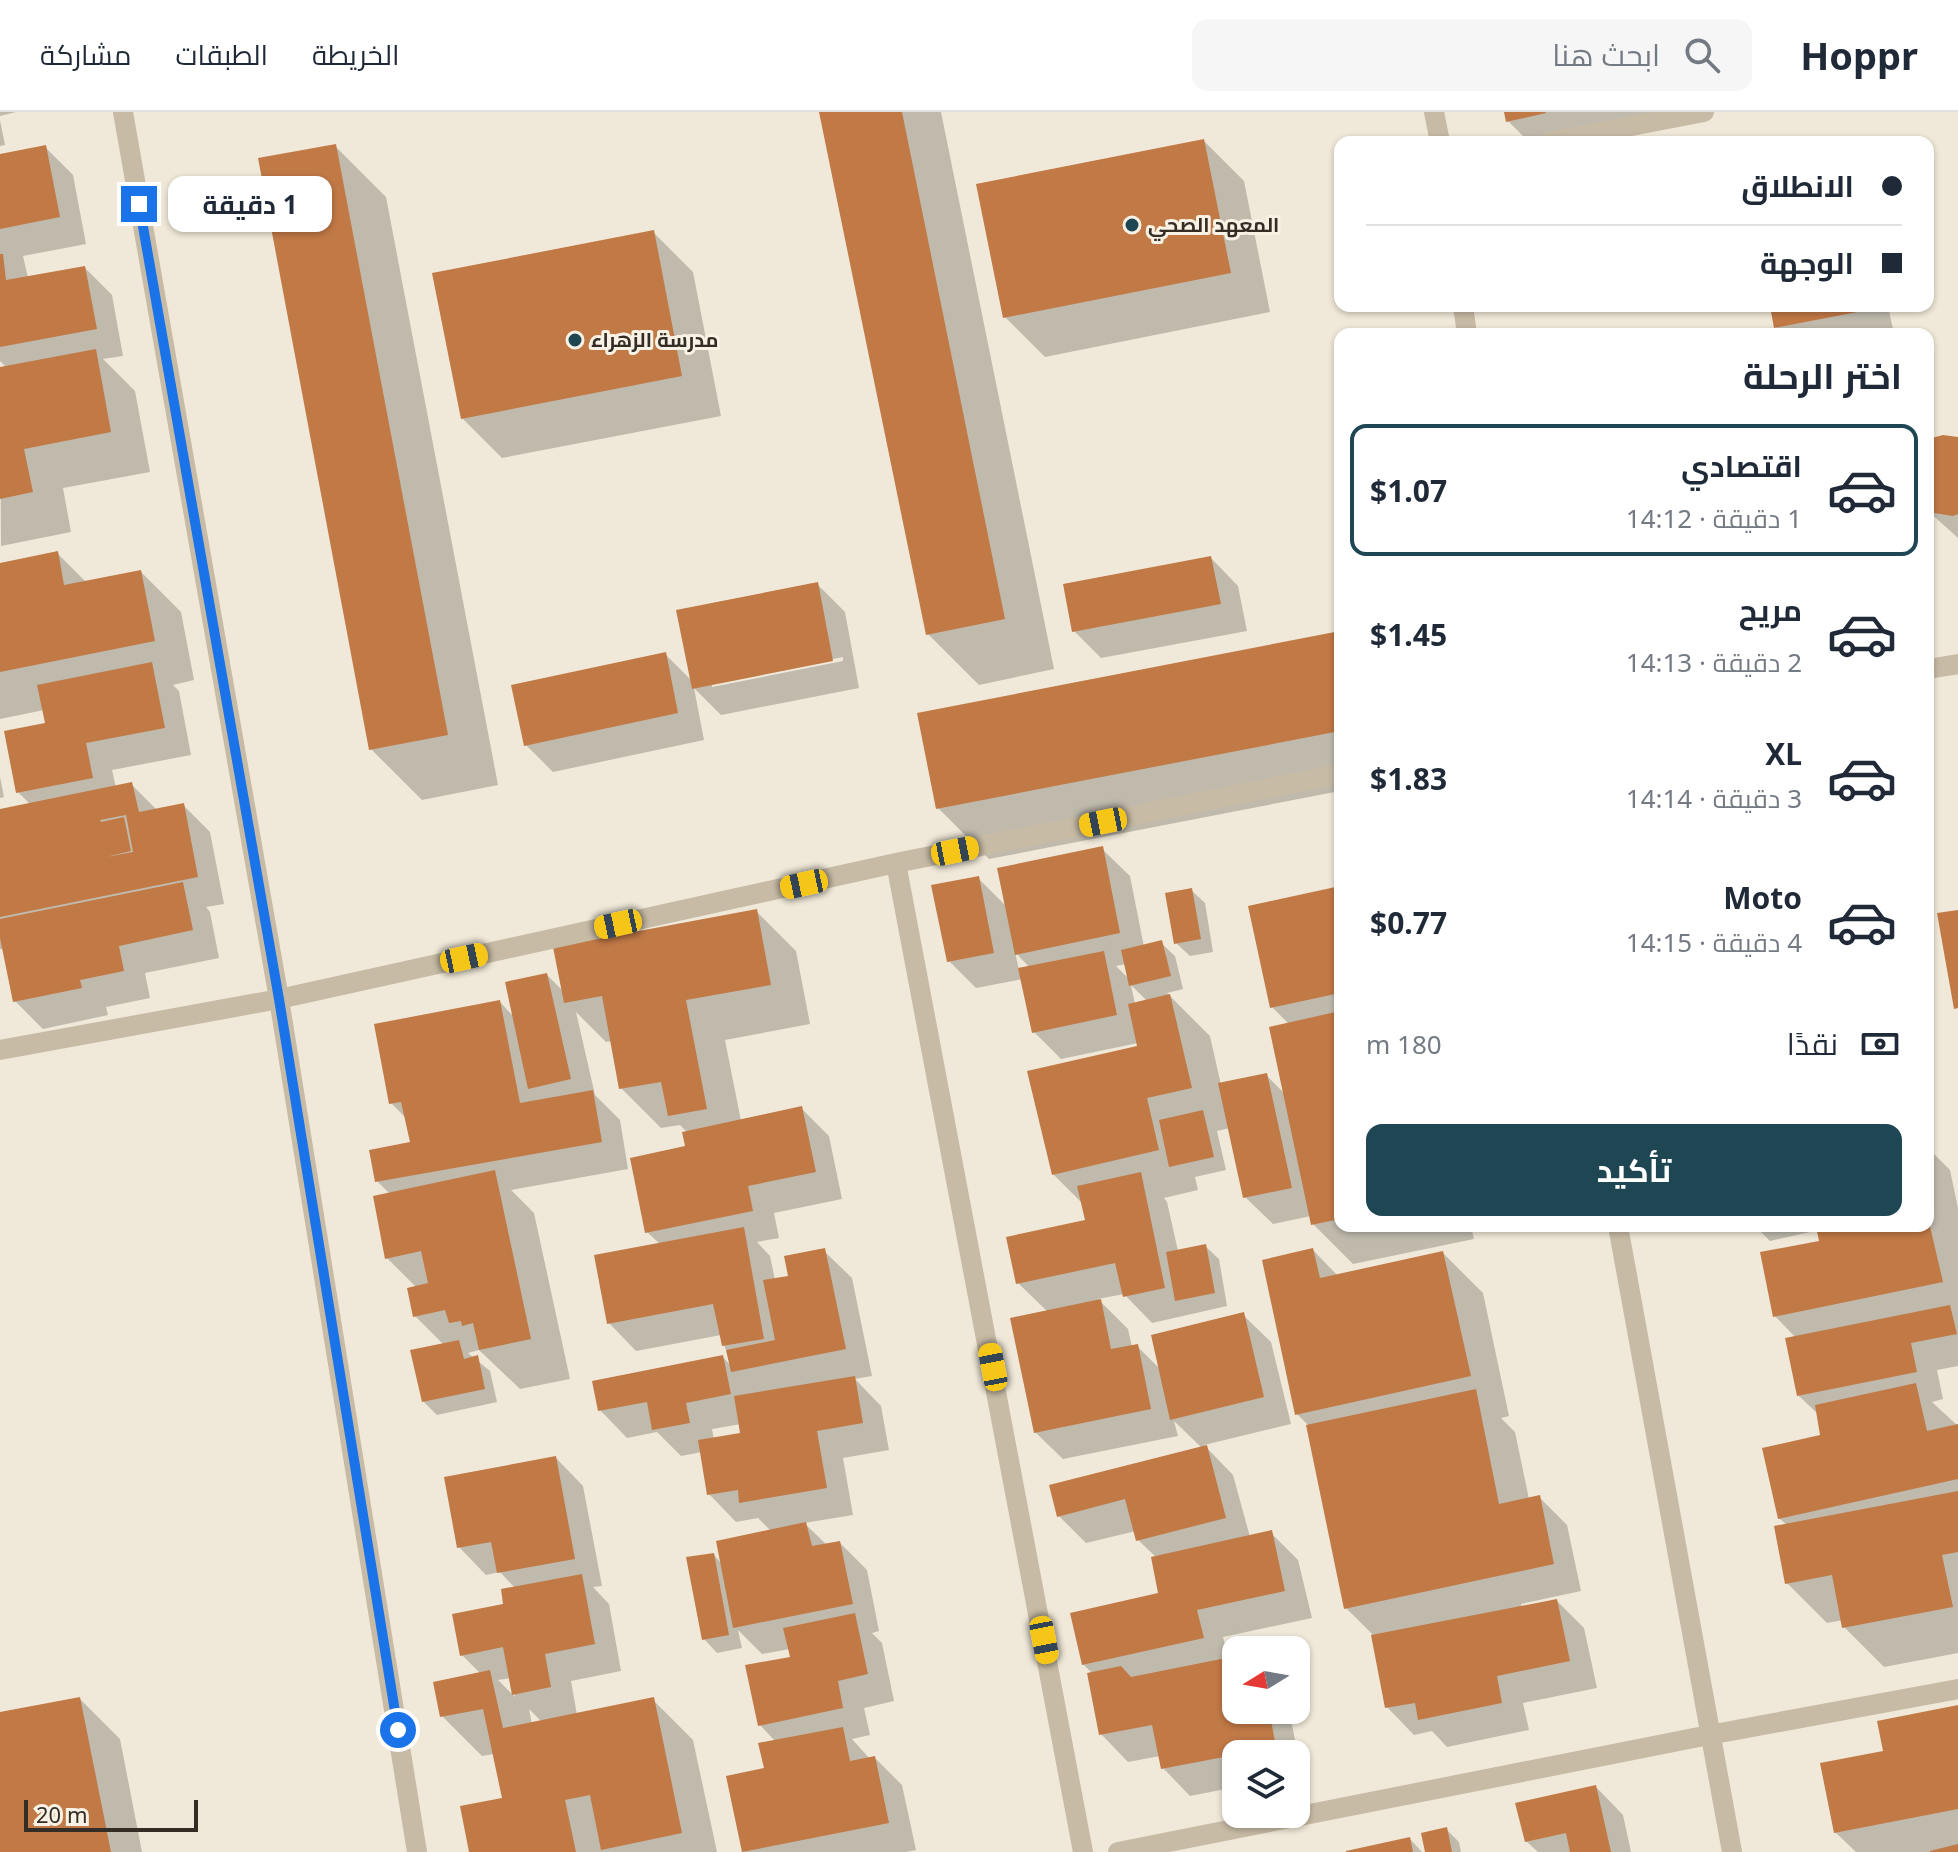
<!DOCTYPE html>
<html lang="ar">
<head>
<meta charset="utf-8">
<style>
	:root { --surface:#fff; --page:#f6f6f7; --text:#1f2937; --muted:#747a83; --line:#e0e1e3; --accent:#1e4653 }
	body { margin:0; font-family:"Noto Sans",Cairo,sans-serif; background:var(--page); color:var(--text); direction:rtl; height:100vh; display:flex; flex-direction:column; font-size:30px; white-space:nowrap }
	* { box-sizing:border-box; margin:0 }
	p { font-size:26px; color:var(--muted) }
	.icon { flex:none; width:44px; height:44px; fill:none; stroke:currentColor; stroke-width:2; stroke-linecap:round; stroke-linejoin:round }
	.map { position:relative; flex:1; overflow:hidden; direction:ltr }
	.sheet { position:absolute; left:1334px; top:216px; width:600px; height:904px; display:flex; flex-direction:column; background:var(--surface); border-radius:16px; box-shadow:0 2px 6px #0004; direction:rtl }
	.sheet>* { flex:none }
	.hud { position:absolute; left:1334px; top:24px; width:600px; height:176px; border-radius:16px; box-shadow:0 2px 6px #0004; direction:rtl; display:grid; align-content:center; height:176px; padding:0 32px; background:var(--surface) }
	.needle { width:52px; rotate:259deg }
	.buttons { position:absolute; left:1222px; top:1524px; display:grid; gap:16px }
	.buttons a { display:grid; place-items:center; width:88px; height:88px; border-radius:16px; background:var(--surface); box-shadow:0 2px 6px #0004; font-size:40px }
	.scale { position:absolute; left:24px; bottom:20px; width:174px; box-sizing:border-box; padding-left:8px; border:4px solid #332d26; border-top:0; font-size:22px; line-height:28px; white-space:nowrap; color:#332d26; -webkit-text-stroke:6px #f8f2e5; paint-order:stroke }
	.end { position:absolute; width:36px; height:36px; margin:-18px; border:10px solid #1a73e8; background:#fff; box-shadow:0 0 0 4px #fff }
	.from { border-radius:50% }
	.bubble { position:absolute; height:56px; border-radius:16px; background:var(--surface); box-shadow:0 2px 6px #0004; font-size:26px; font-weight:700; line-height:56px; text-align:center; direction:rtl }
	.car { position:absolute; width:24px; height:48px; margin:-24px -12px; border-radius:10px; box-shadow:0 0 6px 2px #0007; background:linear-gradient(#f5c518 24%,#345 0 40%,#f5c518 0 76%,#345 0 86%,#f5c518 0) }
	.hud b { display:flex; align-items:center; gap:28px; height:76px; font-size:30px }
	.hud b+b { border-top:2px solid var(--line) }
	.hud i { width:20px; height:20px; background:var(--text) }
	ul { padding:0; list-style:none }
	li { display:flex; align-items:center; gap:24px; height:132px; margin:0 16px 12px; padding:0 16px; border:4px solid transparent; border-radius:16px }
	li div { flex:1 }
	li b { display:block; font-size:30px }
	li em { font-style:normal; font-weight:700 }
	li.active { border-color:var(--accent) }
	li>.icon { width:72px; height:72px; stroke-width:1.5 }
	h2 { padding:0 32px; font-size:36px; line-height:96px }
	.pay { display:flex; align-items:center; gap:20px; height:88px; padding:0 32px; font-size:30px }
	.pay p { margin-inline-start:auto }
	.action { display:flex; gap:16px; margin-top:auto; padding:16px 32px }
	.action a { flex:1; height:92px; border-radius:16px; background:var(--accent); color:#fff; font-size:32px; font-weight:700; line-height:92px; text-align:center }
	header { display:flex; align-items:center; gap:48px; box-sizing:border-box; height:112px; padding:0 40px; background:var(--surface); border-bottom:2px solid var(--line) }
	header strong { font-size:38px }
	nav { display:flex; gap:44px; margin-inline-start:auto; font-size:28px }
	.search { width:560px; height:72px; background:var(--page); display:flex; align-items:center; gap:20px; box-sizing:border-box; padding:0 28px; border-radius:16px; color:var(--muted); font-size:30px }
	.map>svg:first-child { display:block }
</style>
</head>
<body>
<header>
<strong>Hoppr</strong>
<div class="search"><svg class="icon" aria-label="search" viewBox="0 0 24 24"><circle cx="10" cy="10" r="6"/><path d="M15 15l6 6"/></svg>ابحث هنا</div>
<nav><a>الخريطة</a><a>الطبقات</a><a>مشاركة</a></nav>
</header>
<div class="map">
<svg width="1958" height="1740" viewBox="0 0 1958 1740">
	<rect width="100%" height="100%" fill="#f0e9d9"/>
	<path fill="#0003" fill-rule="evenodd" d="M 0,0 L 16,0 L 0,4 Z
		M 821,0 L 941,0 L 1054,557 L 979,573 L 928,522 Z
		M 1506,0 L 1674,0 L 1564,30 L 1529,30 L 1508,9 Z
		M 0,8 L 5,33 L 0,34 Z
		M 1204,29 L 1244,69 L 1270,200 L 1045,245 L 1005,205 Z
		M 335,34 L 386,85 L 498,673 L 422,688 L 371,637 Z
		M 45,35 L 73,63 L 86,132 L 23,144 L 28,166 L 85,156 L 112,183 L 123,244 L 103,247 L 135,279 L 150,360 L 63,376 L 71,420 L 1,434 L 0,257 L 7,256 L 0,249 L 0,44 Z
		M 653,120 L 693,160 L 721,304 L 502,346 L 462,306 Z
		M 1772,194 L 1888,194 L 1894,222 L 1783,222 L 1776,215 Z
		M 1928,329 L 1958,329 L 1958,426 L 1928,399 Z
		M 57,441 L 87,471 L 141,460 L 181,500 L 194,568 L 173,573 L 179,579 L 191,643 L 112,658 L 116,676 L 132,673 L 157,698 L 183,693 L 210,720 L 224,792 L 206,795 L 210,800 L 219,846 L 145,861 L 150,886 L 106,895 L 108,903 L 43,917 L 15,889 L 4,837 L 0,837 L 0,699 L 31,693 L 18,680 L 47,613 L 44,598 L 0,607 L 0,453 Z
		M 1211,446 L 1238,474 L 1247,519 L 1101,546 L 1074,519 Z
		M 817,472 L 845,500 L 859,576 L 721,603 L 694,576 L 704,628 L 553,660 L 526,633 L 665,542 L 692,569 ZM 843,545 L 843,549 L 712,575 L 712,571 Z
		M 1340,521 L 1340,679 L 989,747 L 938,696 Z
		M 0,665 L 4,685 L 0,686 Z
		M 1102,737 L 1130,764 L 1144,835 L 1161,831 L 1175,844 L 1183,877 L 1167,881 L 1210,924 L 1221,973 L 1266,963 L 1286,983 L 1289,912 L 1272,895 L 1340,776 L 1340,1114 L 1471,1114 L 1474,1127 L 1353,1152 L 1313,1112 L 1311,1104 L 1273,1112 L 1245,1085 L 1230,1016 L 1217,1019 L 1226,1058 L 1195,1065 L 1198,1078 L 1164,1086 L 1167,1090 L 1178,1139 L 1205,1134 L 1219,1147 L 1227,1194 L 1152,1211 L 1124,1182 L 1098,1187 L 1128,1217 L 1132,1235 L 1137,1234 L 1161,1258 L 1243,1203 L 1271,1230 L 1291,1312 L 1204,1333 L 1233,1363 L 1250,1425 L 1271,1421 L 1298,1448 L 1312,1506 L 1223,1525 L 1229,1548 L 1236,1546 L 1236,1598 L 1289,1598 L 1302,1662 L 1296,1663 L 1296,1642 L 1236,1642 L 1236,1675 L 1190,1684 L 1163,1656 L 1160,1644 L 1128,1650 L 1101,1622 L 1093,1562 L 1083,1552 L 1161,1483 L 1157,1446 L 1138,1428 L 1136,1419 L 1086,1431 L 1059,1404 L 1202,1336 L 1174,1309 L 1178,1324 L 1063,1347 L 1035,1320 L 1048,1200 L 1018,1171 L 1087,1110 L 1083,1092 L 1053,1062 L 1139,935 L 1138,931 L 1061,947 L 1034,920 L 1023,867 L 976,876 L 949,849 L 978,766 L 1007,795 ZM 1015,840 L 1030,856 L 1019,858 ZM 1126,852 L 1130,868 L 1116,854 ZM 1131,873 L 1147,889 L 1135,892 Z
		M 1191,778 L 1205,791 L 1213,840 L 1190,844 L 1176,831 Z
		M 756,799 L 796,839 L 810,912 L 725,928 L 741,1009 L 802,997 L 829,1024 L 842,1087 L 774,1101 L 779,1126 L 757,1130 L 770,1144 L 775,1168 L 790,1165 L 824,1139 L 852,1166 L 872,1264 L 855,1267 L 881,1294 L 889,1338 L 843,1346 L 853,1403 L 804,1411 L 827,1433 L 840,1431 L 867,1458 L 879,1519 L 872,1521 L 882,1531 L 894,1589 L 864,1596 L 870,1623 L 852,1627 L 870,1647 L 875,1646 L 902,1673 L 916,1738 L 906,1740 L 744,1740 L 729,1666 L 767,1657 L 776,1630 L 760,1613 L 792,1546 L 790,1537 L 762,1542 L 738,1518 L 742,1536 L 717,1541 L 704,1527 L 714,1443 L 722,1452 L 771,1419 L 758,1406 L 736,1410 L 709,1382 L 702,1340 L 681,1344 L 657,1320 L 627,1326 L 600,1298 L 723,1245 L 731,1254 L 721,1223 L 636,1239 L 609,1211 L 660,1132 L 647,1120 L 687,1036 L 687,1020 L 680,1013 L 661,1016 L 621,976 L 612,929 L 606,930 L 576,900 L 595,983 L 620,1008 L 628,1057 L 511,1078 L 534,1101 L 570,1267 L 520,1277 L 479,1238 L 468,1241 L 490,1259 L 497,1290 L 437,1303 L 423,1289 L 444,1233 L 415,1204 L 417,1176 L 387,1146 L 390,1082 L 377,1069 L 412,1031 L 406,1006 L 391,991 L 500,890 L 514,905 L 547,863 L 564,880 ZM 741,1312 L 743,1323 L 714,1328 L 712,1317 Z
		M 1928,1036 L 1950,1058 L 1958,1096 L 1958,1254 L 1937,1258 L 1943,1287 L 1932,1290 L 1958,1314 L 1958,1541 L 1884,1555 L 1844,1515 L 1843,1508 L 1827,1511 L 1787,1471 L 1787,1413 L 1779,1406 L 1823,1324 L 1819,1303 L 1799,1284 L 1796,1226 L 1775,1204 L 1822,1130 L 1819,1118 L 1770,1129 L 1755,1114 L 1928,1114 Z
		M 1313,1138 L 1338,1164 L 1443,1141 L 1483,1181 L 1509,1304 L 1501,1306 L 1515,1320 L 1529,1387 L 1539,1385 L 1567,1413 L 1581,1479 L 1521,1492 L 1522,1496 L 1557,1489 L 1584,1516 L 1597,1576 L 1523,1591 L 1529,1618 L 1447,1635 L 1432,1619 L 1414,1623 L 1387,1595 L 1373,1523 L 1346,1496 L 1308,1313 L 1297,1302 Z
		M 556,1346 L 583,1374 L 602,1474 L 593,1475 L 609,1492 L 621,1559 L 571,1569 L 577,1603 L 653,1588 L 693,1628 L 717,1740 L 471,1740 L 504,1688 L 494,1642 L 482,1644 L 442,1604 L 481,1562 L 462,1543 L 506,1494 L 515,1476 L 500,1460 L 486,1463 L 459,1435 ZM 511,1566 L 515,1585 L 498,1568 ZM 529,1597 L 542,1610 L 532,1612 Z
		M 80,1587 L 120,1627 L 142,1740 L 0,1740 L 0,1602 Z
		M 1958,1596 L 1958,1740 L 1856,1740 L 1835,1720 L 1885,1641 Z
		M 1596,1675 L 1623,1703 L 1631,1740 L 1538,1740 L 1526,1729 Z
		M 1446,1717 L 1459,1730 L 1461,1740 L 1427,1740 Z
		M 1410,1727 L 1422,1740 L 1350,1740 Z"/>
	<path fill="#c17946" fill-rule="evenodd" d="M 819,0 L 902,0 L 1005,507 L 926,523 Z
		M 1504,0 L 1545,0 L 1546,1 L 1506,10 Z
		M 1204,27 L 1231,161 L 1003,206 L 976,72 Z
		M 336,32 L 448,623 L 369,638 L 258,46 Z
		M 46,33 L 60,105 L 0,117 L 0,42 Z
		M 654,118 L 682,264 L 461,307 L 432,161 Z
		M 0,142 L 3,142 L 6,168 L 85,154 L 97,217 L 0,235 Z
		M 1770,194 L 1867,194 L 1868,198 L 1774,216 Z
		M 96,237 L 111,320 L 24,337 L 33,380 L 0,387 L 0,255 Z
		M 1943,323 L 1958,325 L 1958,402 L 1953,404 L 1928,400 L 1928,327 Z
		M 58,439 L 64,473 L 141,458 L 155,529 L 0,560 L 0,451 Z
		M 1211,444 L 1221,492 L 1072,520 L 1063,472 Z
		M 818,470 L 833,549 L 692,577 L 676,498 Z
		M 1340,519 L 1340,619 L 936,697 L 917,601 Z
		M 666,540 L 678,601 L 524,634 L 511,573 Z
		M 152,550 L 165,616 L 86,631 L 93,666 L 16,681 L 4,619 L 45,611 L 37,573 Z
		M 132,670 L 139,700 L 184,691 L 198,765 L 0,805 L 0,697 ZM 126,703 L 133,740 L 106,745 L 131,739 L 124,705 L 101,710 L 100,708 Z
		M 1103,734 L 1120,821 L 1015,843 L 997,756 Z
		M 979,764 L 994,841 L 947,850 L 931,773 Z
		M 183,770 L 193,818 L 119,834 L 124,859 L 80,868 L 82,876 L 13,890 L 0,826 L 0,807 Z
		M 1340,774 L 1340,881 L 1270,896 L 1248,794 Z
		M 1192,776 L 1201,827 L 1174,832 L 1165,781 Z
		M 757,797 L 771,873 L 686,888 L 707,997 L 668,1004 L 661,970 L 619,977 L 602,884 L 564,891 L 553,835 Z
		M 1958,798 L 1958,896 L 1954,897 L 1937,801 Z
		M 1162,828 L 1171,864 L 1129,874 L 1121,838 Z
		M 1104,839 L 1117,903 L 1032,921 L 1018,856 Z
		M 547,861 L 571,967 L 528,977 L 505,870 Z
		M 1170,882 L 1192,976 L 1147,986 L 1159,1038 L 1052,1063 L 1027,959 L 1137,934 L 1128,892 Z
		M 500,888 L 520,991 L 593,978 L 602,1030 L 375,1070 L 369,1038 L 410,1030 L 401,990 L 389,992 L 374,912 Z
		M 1340,899 L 1340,1107 L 1311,1113 L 1269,915 Z
		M 1267,961 L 1292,1076 L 1243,1086 L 1218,971 Z
		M 802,994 L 816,1060 L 748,1074 L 753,1099 L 645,1121 L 630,1046 L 685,1034 L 682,1020 Z
		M 1203,998 L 1214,1045 L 1169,1055 L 1159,1008 Z
		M 495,1058 L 531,1227 L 479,1238 L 473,1211 L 462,1214 L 461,1209 L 449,1211 L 445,1198 L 413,1205 L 407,1176 L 428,1171 L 421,1139 L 385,1147 L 373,1084 Z
		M 1141,1060 L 1165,1176 L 1123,1185 L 1115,1151 L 1016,1172 L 1006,1125 L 1085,1108 L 1077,1074 Z
		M 1928,1106 L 1943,1170 L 1773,1205 L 1760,1140 L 1819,1129 L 1816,1114 L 1928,1114 Z
		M 744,1115 L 764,1227 L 722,1234 L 713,1192 L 607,1212 L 594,1143 Z
		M 1206,1132 L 1215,1181 L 1175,1189 L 1166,1140 Z
		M 825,1136 L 846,1237 L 731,1260 L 726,1238 L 775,1228 L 763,1168 L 788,1164 L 784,1144 Z
		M 1313,1136 L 1320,1166 L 1443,1139 L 1471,1264 L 1295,1303 L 1262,1148 Z
		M 1101,1187 L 1111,1237 L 1138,1232 L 1151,1297 L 1034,1321 L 1010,1206 Z
		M 1950,1193 L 1957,1222 L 1911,1231 L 1917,1260 L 1797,1284 L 1785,1226 Z
		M 1244,1200 L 1264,1285 L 1170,1308 L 1151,1223 Z
		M 459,1228 L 464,1247 L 478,1243 L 485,1277 L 422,1290 L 410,1238 Z
		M 723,1243 L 731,1282 L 686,1291 L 690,1311 L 652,1318 L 647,1290 L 598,1299 L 592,1269 Z
		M 855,1264 L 863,1311 L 817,1319 L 827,1376 L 739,1391 L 738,1378 L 707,1383 L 698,1328 L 740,1321 L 734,1284 Z
		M 1916,1271 L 1927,1319 L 1958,1312 L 1958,1367 L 1778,1407 L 1762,1336 L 1820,1323 L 1815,1293 Z
		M 1476,1277 L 1499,1392 L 1540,1383 L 1554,1452 L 1344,1497 L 1306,1313 Z
		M 1207,1333 L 1226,1406 L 1136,1429 L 1125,1387 L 1057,1405 L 1049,1373 Z
		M 556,1344 L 575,1447 L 497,1461 L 491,1430 L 457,1436 L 444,1365 Z
		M 1958,1379 L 1958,1440 L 1942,1443 L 1953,1495 L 1842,1516 L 1832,1463 L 1785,1472 L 1774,1414 Z
		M 806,1410 L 812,1434 L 840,1429 L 853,1492 L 733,1516 L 716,1429 Z
		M 1272,1418 L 1285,1479 L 1197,1498 L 1204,1526 L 1082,1553 L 1070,1501 L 1158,1481 L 1151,1445 Z
		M 714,1441 L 729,1523 L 702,1528 L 686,1445 Z
		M 582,1462 L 595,1532 L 545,1542 L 551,1575 L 512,1583 L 503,1535 L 460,1544 L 452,1502 L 503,1492 L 501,1477 Z
		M 1557,1487 L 1570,1549 L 1497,1564 L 1502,1591 L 1418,1608 L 1415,1591 L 1385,1596 L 1371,1523 Z
		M 855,1501 L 868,1562 L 838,1569 L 843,1596 L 758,1614 L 745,1553 L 790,1545 L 783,1516 Z
		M 1236,1544 L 1236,1598 L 1269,1598 L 1276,1635 L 1161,1657 L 1152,1613 L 1099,1623 L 1087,1561 L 1121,1554 L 1131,1565 Z
		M 490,1558 L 503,1616 L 654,1585 L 682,1721 L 601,1738 L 590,1683 L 565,1688 L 576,1740 L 469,1740 L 460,1694 L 502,1686 L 483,1597 L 440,1605 L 433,1570 Z
		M 80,1585 L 111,1740 L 0,1740 L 0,1600 Z
		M 1958,1593 L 1958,1697 L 1834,1721 L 1820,1651 L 1883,1639 L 1877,1609 Z
		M 843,1615 L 850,1649 L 875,1644 L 889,1711 L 742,1740 L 726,1664 L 764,1656 L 758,1631 Z
		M 1596,1673 L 1611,1740 L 1570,1740 L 1566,1721 L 1525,1730 L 1515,1691 Z
		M 1447,1715 L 1452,1740 L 1425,1740 L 1421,1721 Z
		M 1410,1725 L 1413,1740 L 1346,1740 L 1346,1739 Z
		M 1958,1732 L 1958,1740 L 1930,1740 L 1930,1739 Z"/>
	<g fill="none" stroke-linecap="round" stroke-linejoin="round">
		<path stroke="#c7bba5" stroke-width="20" d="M 123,0 L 279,887 L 417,1740
			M 1434,0 L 1440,30
			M 1548,30 L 1704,0
			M 1463,194 L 1467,222
			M 1928,557 L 1958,552
			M 896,751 L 1083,1740
			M 0,938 L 279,887 L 896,751 L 1340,662
			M 1618,1114 L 1732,1740
			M 1118,1740 L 1709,1623 L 1958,1577"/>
	</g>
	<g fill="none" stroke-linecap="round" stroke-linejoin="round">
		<path stroke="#1a73e8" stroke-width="10" d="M 139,92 L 279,887 L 398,1618"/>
	</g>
	<g fill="#1e4653" stroke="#f8f2e5" stroke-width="3">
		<circle cx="1132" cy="113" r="8"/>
		<circle cx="575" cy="228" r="8"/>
	</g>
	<g text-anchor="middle" stroke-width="6" stroke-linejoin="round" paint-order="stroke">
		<g font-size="20" font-weight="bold" fill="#332d26" stroke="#f8f2e5" text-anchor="start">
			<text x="1148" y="120">المعهد الصحي</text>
			<text x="591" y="235">مدرسة الزهراء</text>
		</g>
	</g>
</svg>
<div class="buttons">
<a><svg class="needle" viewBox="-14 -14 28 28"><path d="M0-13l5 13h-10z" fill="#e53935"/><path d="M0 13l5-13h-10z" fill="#747a83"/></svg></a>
<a><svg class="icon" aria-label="layers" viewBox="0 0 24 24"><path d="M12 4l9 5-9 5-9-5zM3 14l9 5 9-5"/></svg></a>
</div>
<div class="scale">20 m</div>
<i class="end from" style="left:398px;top:1618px"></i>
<i class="end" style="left:139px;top:92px"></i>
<div class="bubble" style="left:168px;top:64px;width:164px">1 دقيقة</div>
<i class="car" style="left:1103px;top:710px;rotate:259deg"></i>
<i class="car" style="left:955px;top:739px;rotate:79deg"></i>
<i class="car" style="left:804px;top:772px;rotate:258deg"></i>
<i class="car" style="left:618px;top:812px;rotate:258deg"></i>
<i class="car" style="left:464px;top:846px;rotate:78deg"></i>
<i class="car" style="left:993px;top:1255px;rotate:349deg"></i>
<i class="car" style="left:1044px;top:1528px;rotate:169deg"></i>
<div class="hud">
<b><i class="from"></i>الانطلاق</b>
<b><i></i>الوجهة</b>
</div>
<section class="sheet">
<h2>اختر الرحلة</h2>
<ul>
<li class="active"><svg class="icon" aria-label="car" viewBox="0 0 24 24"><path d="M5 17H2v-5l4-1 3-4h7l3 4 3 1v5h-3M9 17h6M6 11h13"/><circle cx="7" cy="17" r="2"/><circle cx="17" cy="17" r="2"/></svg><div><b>اقتصادي</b><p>1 دقيقة · 14:12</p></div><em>$1.07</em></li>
<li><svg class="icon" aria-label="car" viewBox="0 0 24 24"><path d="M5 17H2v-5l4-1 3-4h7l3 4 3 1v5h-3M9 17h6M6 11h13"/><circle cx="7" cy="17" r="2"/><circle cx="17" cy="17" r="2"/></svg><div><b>مريح</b><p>2 دقيقة · 14:13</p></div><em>$1.45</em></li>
<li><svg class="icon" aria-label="car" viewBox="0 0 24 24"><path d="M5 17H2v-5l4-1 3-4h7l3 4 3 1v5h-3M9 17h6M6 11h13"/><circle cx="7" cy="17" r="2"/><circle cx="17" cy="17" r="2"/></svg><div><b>XL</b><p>3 دقيقة · 14:14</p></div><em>$1.83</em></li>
<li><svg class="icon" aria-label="car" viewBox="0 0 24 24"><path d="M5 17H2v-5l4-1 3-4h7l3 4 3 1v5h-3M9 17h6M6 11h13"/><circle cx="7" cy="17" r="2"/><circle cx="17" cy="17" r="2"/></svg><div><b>Moto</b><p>4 دقيقة · 14:15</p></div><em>$0.77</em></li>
</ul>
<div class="pay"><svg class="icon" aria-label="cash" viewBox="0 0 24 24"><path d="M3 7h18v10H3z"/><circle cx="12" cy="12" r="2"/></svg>نقدًا<p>180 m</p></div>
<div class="action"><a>تأكيد</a></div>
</section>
</div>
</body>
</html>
